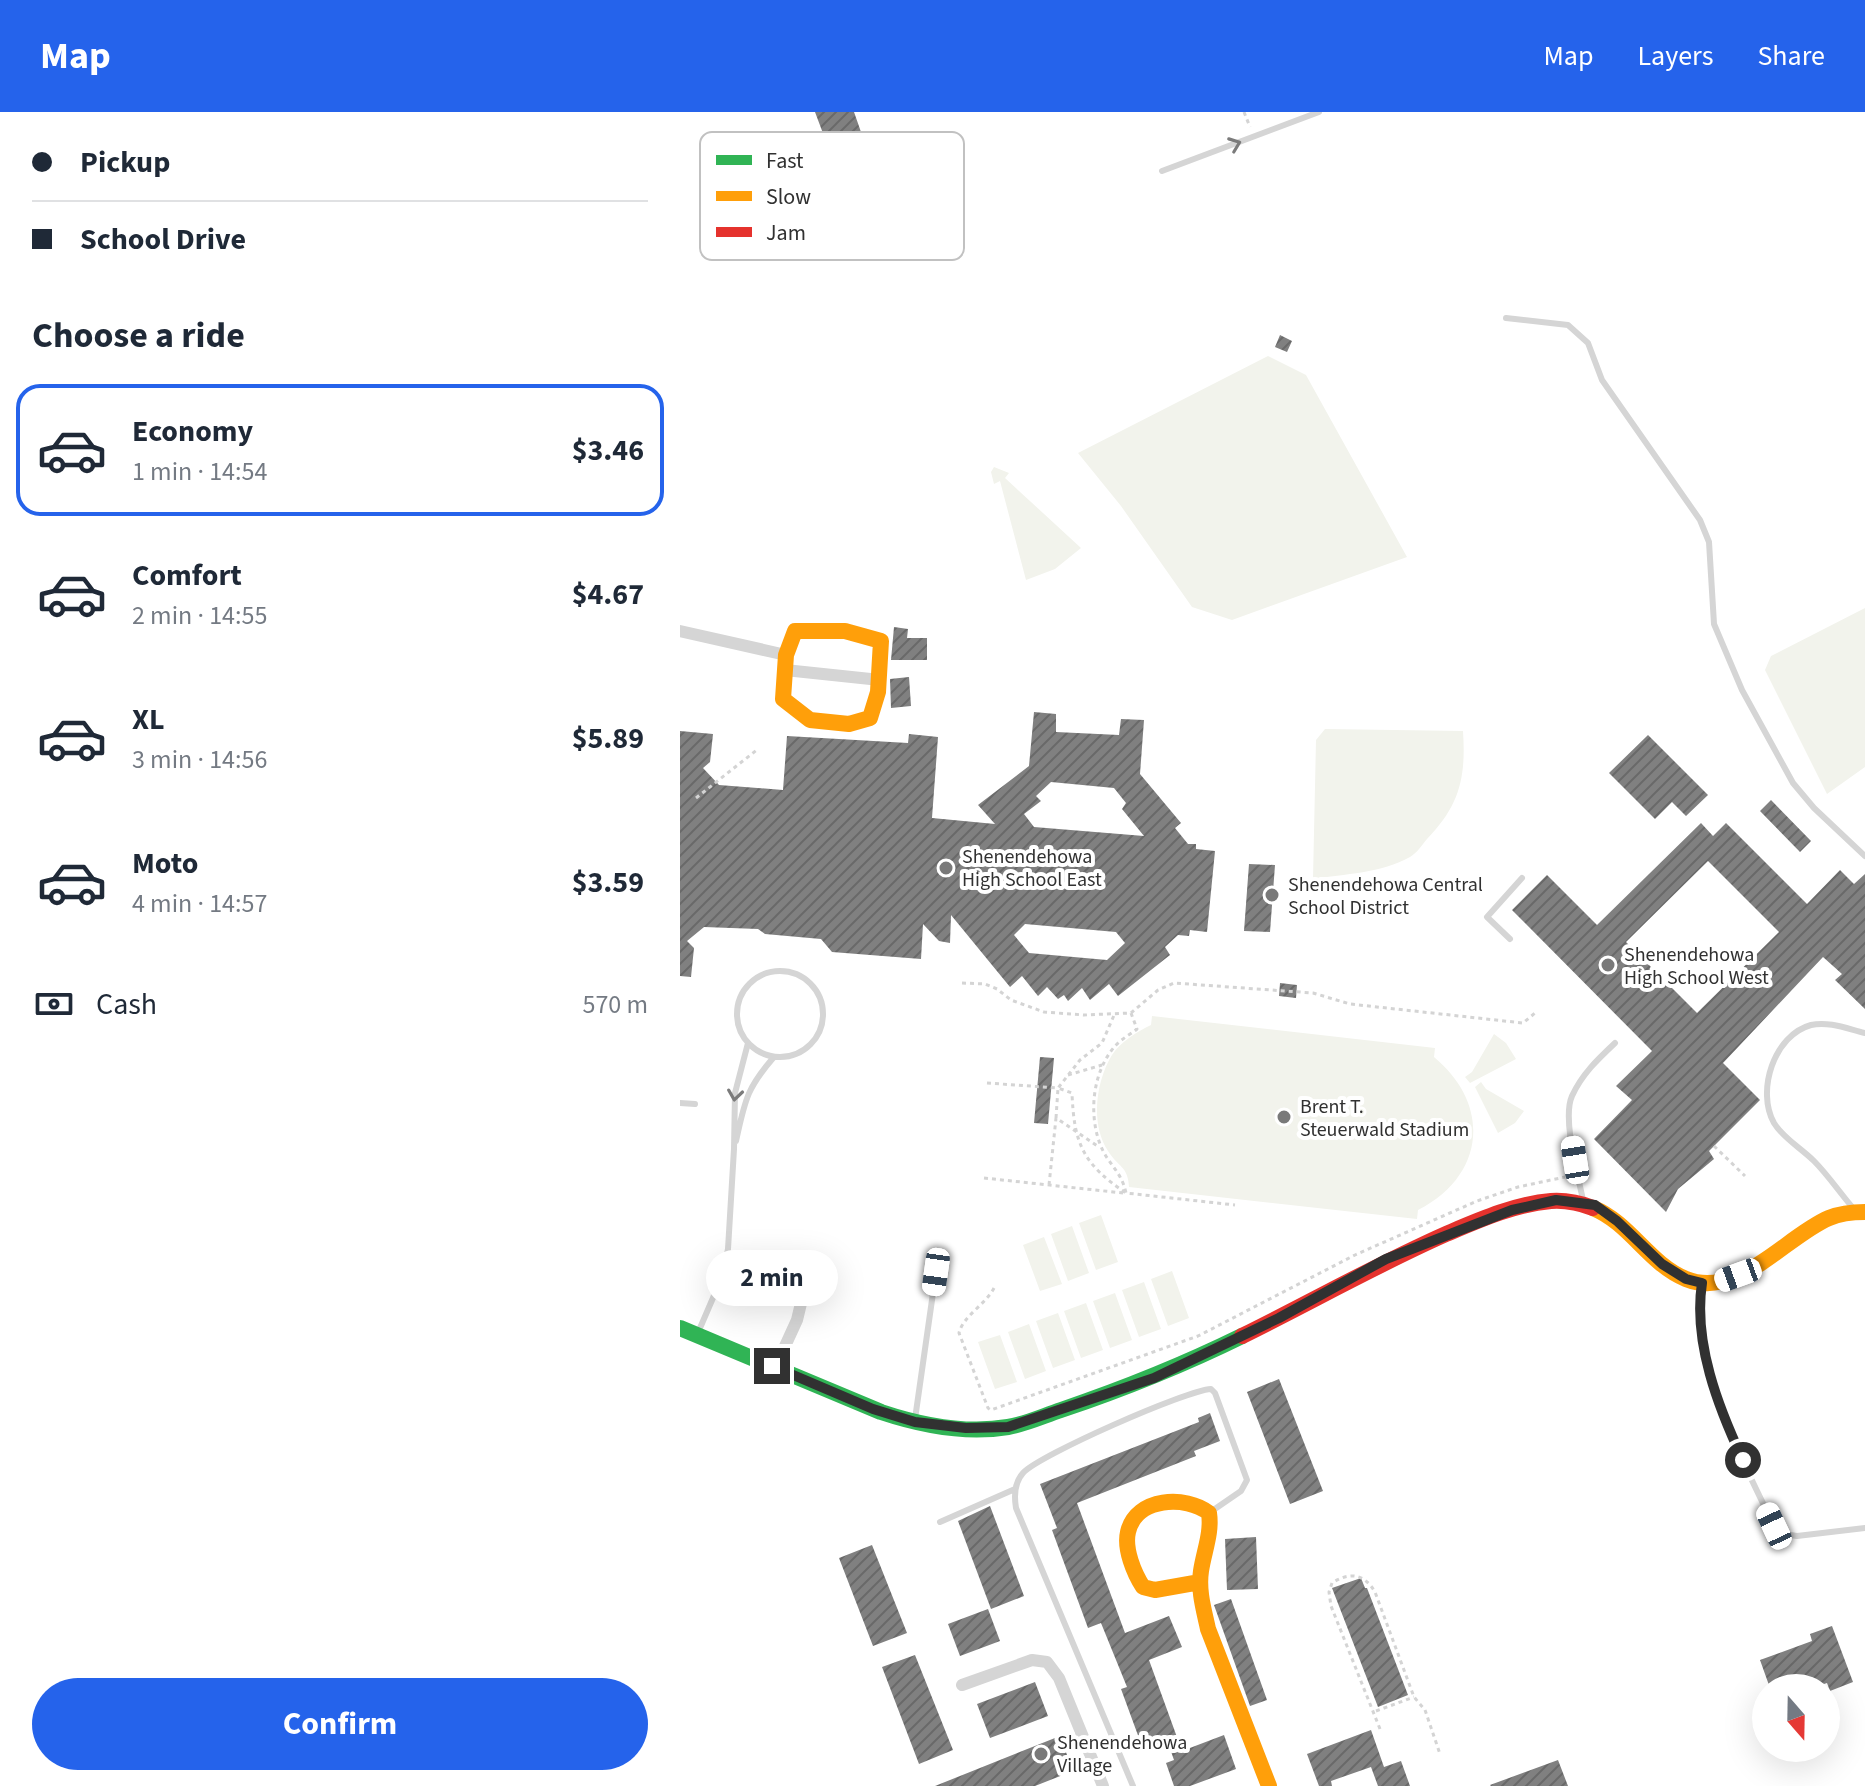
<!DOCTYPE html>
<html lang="en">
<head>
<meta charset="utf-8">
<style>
	:root { --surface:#fff; --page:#f2f2f3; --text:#1f2937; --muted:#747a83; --line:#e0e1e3; --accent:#2563eb }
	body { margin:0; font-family:"Source Sans 3",sans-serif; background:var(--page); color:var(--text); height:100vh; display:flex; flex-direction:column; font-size:30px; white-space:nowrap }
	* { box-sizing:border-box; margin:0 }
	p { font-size:26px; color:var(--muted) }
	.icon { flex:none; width:44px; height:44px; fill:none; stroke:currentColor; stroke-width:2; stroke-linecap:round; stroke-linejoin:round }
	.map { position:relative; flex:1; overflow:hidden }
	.drawer { display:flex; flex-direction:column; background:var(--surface); width:680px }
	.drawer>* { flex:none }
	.guide { display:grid; align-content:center; height:176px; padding:0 32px; background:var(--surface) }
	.needle { width:52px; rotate:160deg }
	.controls { position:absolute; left:1072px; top:1562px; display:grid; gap:16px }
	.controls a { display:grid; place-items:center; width:88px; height:88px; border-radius:50%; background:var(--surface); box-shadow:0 8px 32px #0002; font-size:40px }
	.end { position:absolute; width:36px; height:36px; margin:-18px; border:10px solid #313131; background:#fff; box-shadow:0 0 0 4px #fff }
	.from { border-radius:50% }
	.bubble { position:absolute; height:56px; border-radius:28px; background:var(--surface); box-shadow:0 8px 32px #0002; font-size:26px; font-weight:700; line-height:56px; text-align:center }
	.car { position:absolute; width:24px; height:48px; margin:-24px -12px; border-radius:10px; box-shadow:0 0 6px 2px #0007; background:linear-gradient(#fff 24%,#345 0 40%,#fff 0 76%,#345 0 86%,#fff 0) }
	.guide b { display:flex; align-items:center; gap:28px; height:76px; font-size:30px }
	.guide b+b { border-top:2px solid var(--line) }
	.guide i { width:20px; height:20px; background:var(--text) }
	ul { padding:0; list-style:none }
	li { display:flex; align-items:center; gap:24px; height:132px; margin:0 16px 12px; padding:0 16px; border:4px solid transparent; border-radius:24px }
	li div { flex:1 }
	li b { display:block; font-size:30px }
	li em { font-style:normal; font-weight:700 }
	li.active { border-color:var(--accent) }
	li>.icon { width:72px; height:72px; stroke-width:1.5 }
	h2 { padding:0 32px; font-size:36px; line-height:96px }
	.pay { display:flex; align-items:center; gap:20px; height:88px; padding:0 32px; font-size:30px }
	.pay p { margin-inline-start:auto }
	.cta { display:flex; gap:16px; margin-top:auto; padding:16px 32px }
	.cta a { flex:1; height:92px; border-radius:48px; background:var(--accent); color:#fff; font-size:32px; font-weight:700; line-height:92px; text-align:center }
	header { display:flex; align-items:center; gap:48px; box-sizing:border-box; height:112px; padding:0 40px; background:var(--accent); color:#fff }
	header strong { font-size:38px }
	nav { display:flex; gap:44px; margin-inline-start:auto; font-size:28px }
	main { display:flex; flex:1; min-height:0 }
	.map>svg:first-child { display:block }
</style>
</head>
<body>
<header>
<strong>Map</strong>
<nav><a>Map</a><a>Layers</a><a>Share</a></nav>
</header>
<main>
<section class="drawer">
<div class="guide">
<b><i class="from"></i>Pickup</b>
<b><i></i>School Drive</b>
</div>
<h2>Choose a ride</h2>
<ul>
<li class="active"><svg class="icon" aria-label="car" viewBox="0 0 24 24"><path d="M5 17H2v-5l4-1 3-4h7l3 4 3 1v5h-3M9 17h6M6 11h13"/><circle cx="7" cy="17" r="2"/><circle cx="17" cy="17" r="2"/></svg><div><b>Economy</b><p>1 min · 14:54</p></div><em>$3.46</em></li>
<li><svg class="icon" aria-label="car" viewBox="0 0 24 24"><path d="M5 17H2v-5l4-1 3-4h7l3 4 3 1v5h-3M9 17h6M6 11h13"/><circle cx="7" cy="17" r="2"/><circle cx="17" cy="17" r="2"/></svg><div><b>Comfort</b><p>2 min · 14:55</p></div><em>$4.67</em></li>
<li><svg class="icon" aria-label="car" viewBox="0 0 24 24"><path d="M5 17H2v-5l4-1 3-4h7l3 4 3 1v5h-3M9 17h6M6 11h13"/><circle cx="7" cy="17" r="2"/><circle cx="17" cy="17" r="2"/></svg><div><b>XL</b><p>3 min · 14:56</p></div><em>$5.89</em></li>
<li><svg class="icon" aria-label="car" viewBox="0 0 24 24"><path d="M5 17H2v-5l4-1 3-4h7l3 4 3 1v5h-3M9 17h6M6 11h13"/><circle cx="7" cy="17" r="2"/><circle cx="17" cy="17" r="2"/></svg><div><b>Moto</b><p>4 min · 14:57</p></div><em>$3.59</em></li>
</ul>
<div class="pay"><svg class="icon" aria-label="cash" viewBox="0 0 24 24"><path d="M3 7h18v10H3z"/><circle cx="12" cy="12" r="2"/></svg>Cash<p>570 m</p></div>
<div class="cta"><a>Confirm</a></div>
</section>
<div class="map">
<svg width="1185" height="1674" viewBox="0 0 1185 1674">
	<defs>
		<pattern id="building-hatch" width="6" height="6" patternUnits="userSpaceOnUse" patternTransform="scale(2)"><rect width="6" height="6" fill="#808080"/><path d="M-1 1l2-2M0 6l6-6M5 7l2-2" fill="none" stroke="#696969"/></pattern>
	</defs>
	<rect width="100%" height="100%" fill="#fff"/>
	<path fill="#f2f3ec" d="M 588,244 L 626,263 L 727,445 L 552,508 L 512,495 L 441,394 L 398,341 Z
		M 314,355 L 329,361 L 325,366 L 401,436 L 375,457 L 346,468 L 320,369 L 314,372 L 311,360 Z
		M 1185,496 L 1185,655 L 1147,682 L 1085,558 L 1091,544 Z
		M 645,617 L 783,619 C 786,665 780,693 747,727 C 742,733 737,741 730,745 C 702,761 664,762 633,767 L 636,628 Z
		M 472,904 L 755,936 L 754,945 C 812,993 805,1064 738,1098 L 737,1107 L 449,1075 C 448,1054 438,1055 428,1039 C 410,1012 416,969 432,943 C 440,930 458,919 471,913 Z
		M 814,922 L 826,931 L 836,947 L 790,971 L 785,965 L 792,960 Z
		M 801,970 L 806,977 L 844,999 L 835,1011 L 818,1021 L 795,975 Z
		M 421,1103 L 438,1150 L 416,1158 L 399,1111 Z
		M 392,1114 L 409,1161 L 388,1169 L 371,1122 Z
		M 364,1125 L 382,1172 L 360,1179 L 343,1133 Z
		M 492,1159 L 509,1206 L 488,1214 L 471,1167 Z
		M 464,1170 L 481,1217 L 459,1225 L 442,1178 Z
		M 435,1181 L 452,1228 L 430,1236 L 413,1189 Z
		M 406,1191 L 423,1238 L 401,1246 L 384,1199 Z
		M 378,1201 L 395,1248 L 373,1256 L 356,1209 Z
		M 349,1212 L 366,1259 L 345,1267 L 328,1220 Z
		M 320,1223 L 337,1270 L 315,1277 L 298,1230 Z"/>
	<path fill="url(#building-hatch)" fill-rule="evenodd" d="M 135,0 L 174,0 L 181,20 L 147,32 Z
		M 600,223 L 612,229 L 607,240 L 595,235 Z
		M 214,515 L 228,517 L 227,526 L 247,526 L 247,548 L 211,548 Z
		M 229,565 L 231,594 L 211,596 L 210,567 Z
		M 354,600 L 376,602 L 376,620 L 439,623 L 441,607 L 464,608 L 460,662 L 501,711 L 495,716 L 508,732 L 516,732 L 516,737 L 535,739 L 527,820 L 510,818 L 509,824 L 498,823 L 485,835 L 490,843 L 438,884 L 429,872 L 410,888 L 402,876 L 388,889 L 384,883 L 378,887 L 367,875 L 358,884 L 342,864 L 330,875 L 271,803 L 270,831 L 259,829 L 243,812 L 241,847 L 152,840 L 141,827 L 85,822 L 78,817 L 24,815 L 7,829 L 14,836 L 11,865 L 0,864 L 0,619 L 33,622 L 30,650 L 23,656 L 39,673 L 103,678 L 107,624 L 228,631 L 229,622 L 258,625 L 252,706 L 315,712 L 298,693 L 349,654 ZM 371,670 L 434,676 L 446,691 L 442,697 L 464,724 L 354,715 L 344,702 L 361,689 L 356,684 ZM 345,812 L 436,820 L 445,831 L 427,848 L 349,841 L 334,823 Z
		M 968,623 L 1028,683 L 1006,704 L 992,690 L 975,707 L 929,661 Z
		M 1091,688 L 1131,729 L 1120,740 L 1080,699 Z
		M 1021,711 L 1033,724 L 1046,711 L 1127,792 L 1160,758 L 1174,772 L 1185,762 L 1185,897 L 1155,868 L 1162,862 L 1143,845 L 1043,951 L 1080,988 L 1029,1039 L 1034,1047 L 998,1077 L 986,1100 L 914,1027 L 952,988 L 936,974 L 972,939 L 832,798 L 867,763 L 917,813 ZM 1028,749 L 1099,820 L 1017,901 L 946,830 Z
		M 569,752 L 595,753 L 590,820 L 564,819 Z
		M 600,871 L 617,873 L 616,886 L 599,884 Z
		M 360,945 L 374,946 L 368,1012 L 354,1011 Z
		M 599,1267 L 643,1379 L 610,1392 L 567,1280 Z
		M 530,1301 L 540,1329 L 514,1339 L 516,1344 L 397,1391 L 445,1521 L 489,1504 L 502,1535 L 469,1548 L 502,1639 L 544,1623 L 556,1657 L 510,1674 L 494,1674 L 486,1651 L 494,1648 L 487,1628 L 463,1637 L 441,1577 L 447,1575 L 421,1511 L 408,1516 L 372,1418 L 377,1416 L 360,1372 L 519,1310 L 518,1306 Z
		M 310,1394 L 344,1484 L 311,1497 L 278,1409 Z
		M 576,1425 L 578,1477 L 547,1478 L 545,1427 Z
		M 192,1433 L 227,1521 L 193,1534 L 159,1446 Z
		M 681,1466 L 685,1476 L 687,1476 L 728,1583 L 698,1595 L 652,1476 Z
		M 551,1487 L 587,1588 L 570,1594 L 534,1493 Z
		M 308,1497 L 320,1529 L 280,1544 L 268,1512 Z
		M 1152,1514 L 1173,1570 L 1150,1579 L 1147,1571 L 1132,1576 L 1090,1576 L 1080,1548 L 1132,1529 L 1130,1522 Z
		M 235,1543 L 273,1638 L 239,1652 L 202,1555 Z
		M 355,1570 L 368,1604 L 310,1626 L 297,1592 Z
		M 691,1618 L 704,1655 L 721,1649 L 730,1674 L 698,1674 L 691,1655 L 651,1669 L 652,1674 L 639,1674 L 627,1642 Z
		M 380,1624 L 393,1659 L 355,1674 L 255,1674 Z
		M 878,1648 L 888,1674 L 811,1674 L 810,1673 Z"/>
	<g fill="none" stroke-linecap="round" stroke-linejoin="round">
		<path stroke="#d4d4d4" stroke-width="3" stroke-dasharray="4 4" stroke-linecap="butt" d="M 564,0 L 570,15
			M 16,686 L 78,637
			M 282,871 L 305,872 L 317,877 L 331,888 L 364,900 L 404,903 L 451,901 L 478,878 L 494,871 L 633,881 L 670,892 L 843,911 L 855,901
			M 451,901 L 457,917 C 451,922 443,926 437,932 C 413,957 408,1000 420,1032 C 428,1053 441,1058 446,1081 L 555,1093
			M 388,963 L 422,953
			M 307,971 L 378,976 L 400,948 L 422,931 L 435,901
			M 376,1006 L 378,976 L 392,981 C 394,1032 403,1052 446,1081
			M 1034,1034 L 1065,1064
			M 304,1066 L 443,1081
			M 369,1073 L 376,1006 L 419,1035
			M 314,1176 C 306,1192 283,1204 279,1221 L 308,1296 L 311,1298 L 518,1224 L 675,1143 L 797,1089 L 838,1075 L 885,1065
			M 696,1599 L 734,1585
			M 700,1617 L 651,1494 L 649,1480 L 652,1471 C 669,1460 684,1461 695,1480 L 734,1585 L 745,1598 L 760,1642"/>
		<path stroke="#d5d5d5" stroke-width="6" d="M 482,59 L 639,0
			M 826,206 L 888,213 L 908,231 L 922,268 L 1020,408 L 1029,430 L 1034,512 L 1062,578 L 1113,671 L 1134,696 L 1185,744
			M 830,827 L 807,805 L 842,766
			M57 902a43 43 0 1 1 86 0a43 43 0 1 1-86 0Z
			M 0,991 L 15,992
			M 56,1029 C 65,989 66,977 94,945
			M 903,1088 C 898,1063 882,1006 892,984 C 902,962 918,947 935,931
			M 1173,1096 C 1160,1081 1148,1063 1134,1049 C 1121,1036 1103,1026 1094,1011 C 1076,979 1094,923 1131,913 C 1149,909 1168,917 1185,921
			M 1022,1171 C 1010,1251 1060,1343 1094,1414 L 1104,1422 L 1117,1424 L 1185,1416
			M 17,1223 L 42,1165 L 48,1137 L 54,1037 L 55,981 L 68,931
			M 235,1307 L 256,1160
			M 260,1410 L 335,1377
			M 453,1674 L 336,1396 C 334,1384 334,1371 343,1361 C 359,1343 507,1278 531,1277 L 535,1281 L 567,1368 L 561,1379 L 529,1401"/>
		<path stroke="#d5d5d5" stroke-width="12" d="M 0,519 L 106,543
			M 105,558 L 200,568
			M 95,1256 L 117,1208 L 130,1154
			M 282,1573 L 352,1548 L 367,1550 L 379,1566 L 423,1674"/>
		<path stroke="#30b455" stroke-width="16" d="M 0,1216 L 201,1300 C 240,1313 287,1322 328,1315 C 346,1312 363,1304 381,1298 C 443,1277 503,1253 562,1224"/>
		<path stroke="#ff9f0a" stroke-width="16" d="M 115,519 L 165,519 L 201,529 L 198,580 L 190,606 L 169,612 L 130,608 L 103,587 L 106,543 Z
			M 913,1096 C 950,1111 969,1152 1006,1167 C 1058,1188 1106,1124 1149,1106 C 1161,1101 1172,1100 1185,1100
			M 520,1470 L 475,1478 L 463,1475 C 454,1461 444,1437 448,1420 C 456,1385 506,1383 529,1401 C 532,1421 524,1439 521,1459 C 518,1479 524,1498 528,1517 L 589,1674"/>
		<path stroke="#e5322d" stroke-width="16" d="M 562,1224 C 631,1190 696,1153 766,1122 C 799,1108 835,1092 871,1089 C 886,1088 900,1091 913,1096"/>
	</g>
	<defs><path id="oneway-chevron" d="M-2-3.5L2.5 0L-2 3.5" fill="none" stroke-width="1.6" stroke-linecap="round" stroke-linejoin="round" transform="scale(2)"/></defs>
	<g stroke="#7b7b7b">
		<use href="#oneway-chevron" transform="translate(555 32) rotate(-21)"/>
		<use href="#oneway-chevron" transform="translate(55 983) rotate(98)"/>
	</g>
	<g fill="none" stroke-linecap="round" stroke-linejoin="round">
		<path stroke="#313131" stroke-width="10" d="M 92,1254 L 193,1297 L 235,1310 L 286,1316 L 328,1315 L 474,1266 L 599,1206 L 706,1147 L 832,1098 L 876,1088 L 915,1093 L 937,1109 L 982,1152 L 1006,1167 L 1022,1171 C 1013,1230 1038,1295 1063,1348"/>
	</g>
	<g fill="#797979" stroke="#fff" stroke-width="3">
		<circle cx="266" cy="756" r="8"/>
		<circle cx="592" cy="783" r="8"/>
		<circle cx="928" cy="853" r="8"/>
		<circle cx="604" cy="1005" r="8"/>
		<circle cx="361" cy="1642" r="8"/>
	</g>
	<g text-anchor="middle" stroke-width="8" stroke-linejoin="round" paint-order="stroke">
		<g font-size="20" fill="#313131" stroke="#fff" text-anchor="start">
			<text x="282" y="751">Shenendehowa<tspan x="282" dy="23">High School East</tspan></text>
			<text x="608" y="779">Shenendehowa Central<tspan x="608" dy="23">School District</tspan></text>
			<text x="944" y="849">Shenendehowa<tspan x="944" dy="23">High School West</tspan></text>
			<text x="620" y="1001">Brent T.<tspan x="620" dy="23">Steuerwald Stadium</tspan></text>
			<text x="377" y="1637">Shenendehowa<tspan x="377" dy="23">Village</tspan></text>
		</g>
	</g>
	<rect x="20" y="20" width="264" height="128" rx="12" fill="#fff" stroke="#c1c1c1" stroke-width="2"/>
	<rect x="36" y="43" width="36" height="10" fill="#30b455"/>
	<rect x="36" y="79" width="36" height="10" fill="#ff9f0a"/>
	<rect x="36" y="115" width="36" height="10" fill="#e5322d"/>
	<g font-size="22" fill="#313131">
		<text x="86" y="56">Fast</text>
		<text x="86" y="92">Slow</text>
		<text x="86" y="128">Jam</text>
	</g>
</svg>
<div class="controls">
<a><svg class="needle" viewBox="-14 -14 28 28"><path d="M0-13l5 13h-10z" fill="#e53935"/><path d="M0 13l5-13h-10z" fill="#747a83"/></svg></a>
</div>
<i class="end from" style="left:1063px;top:1348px"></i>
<i class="end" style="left:92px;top:1254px"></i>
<div class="bubble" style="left:26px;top:1138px;width:132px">2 min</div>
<i class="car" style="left:895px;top:1048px;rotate:351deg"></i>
<i class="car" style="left:256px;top:1160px;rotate:188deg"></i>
<i class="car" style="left:1058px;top:1163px;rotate:250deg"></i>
<i class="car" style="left:1094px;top:1414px;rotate:335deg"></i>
</div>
</main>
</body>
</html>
